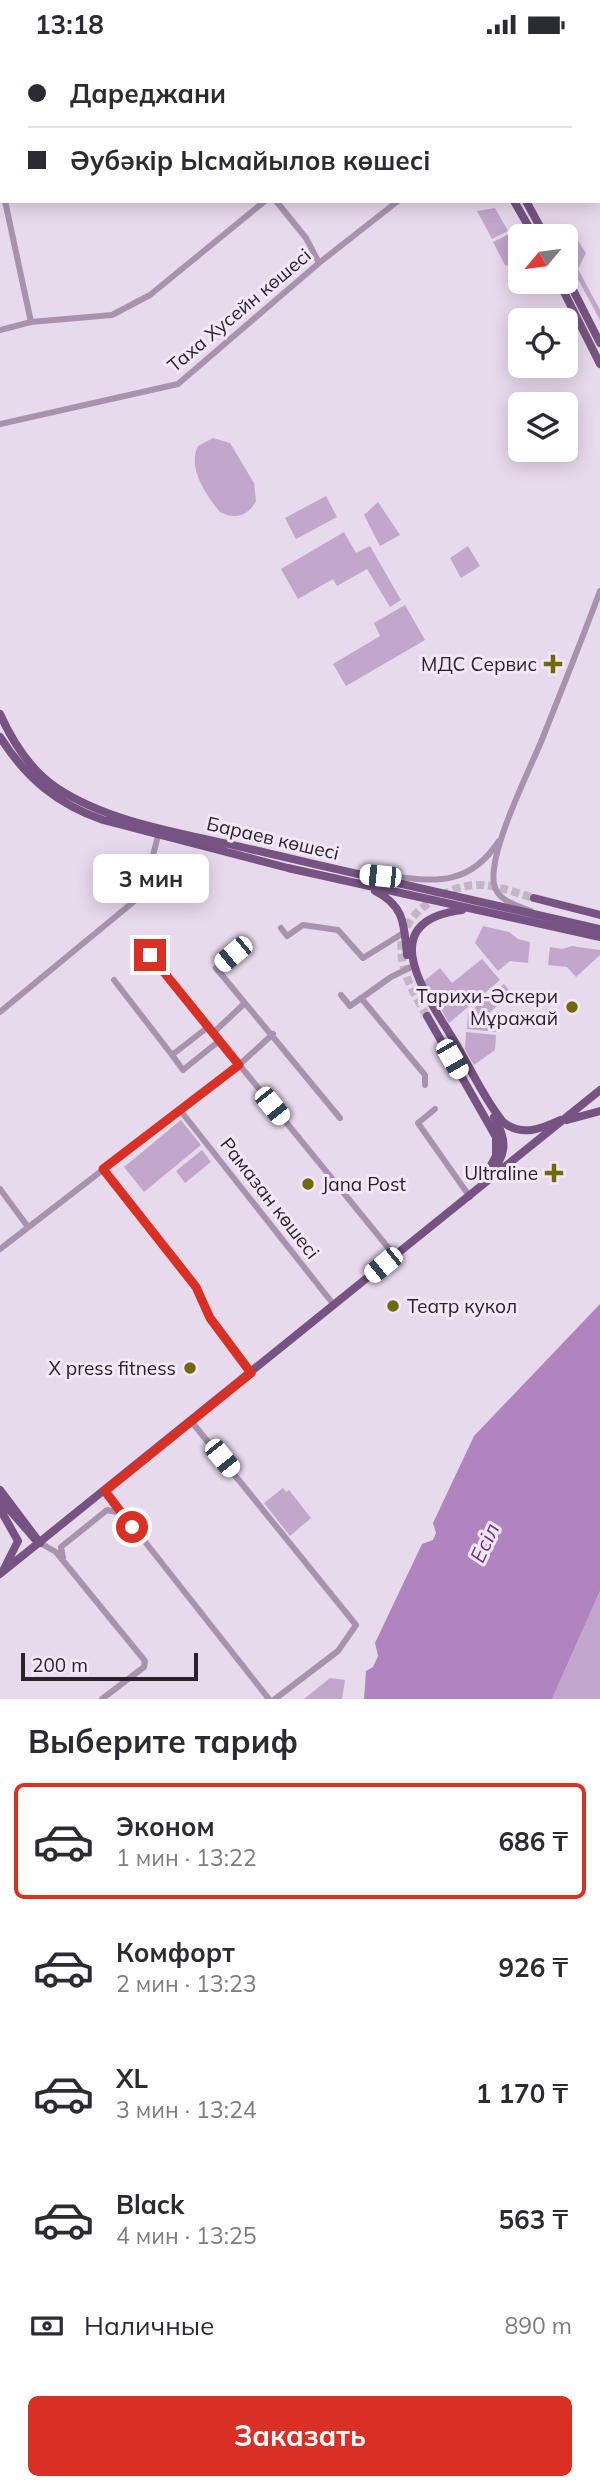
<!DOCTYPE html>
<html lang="ru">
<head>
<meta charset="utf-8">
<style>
	:root { --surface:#fff; --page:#f2f2f3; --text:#2b2b33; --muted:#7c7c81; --line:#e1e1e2; --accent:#d93025 }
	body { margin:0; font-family:Mulish,sans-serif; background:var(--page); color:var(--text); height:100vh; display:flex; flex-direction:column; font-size:26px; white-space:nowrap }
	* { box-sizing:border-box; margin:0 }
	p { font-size:23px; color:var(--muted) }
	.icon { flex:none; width:38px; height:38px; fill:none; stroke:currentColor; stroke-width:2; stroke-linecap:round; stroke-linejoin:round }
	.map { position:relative; height:1650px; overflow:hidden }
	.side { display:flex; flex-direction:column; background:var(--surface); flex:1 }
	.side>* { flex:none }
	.hud { position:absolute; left:0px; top:0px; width:600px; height:154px; box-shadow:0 4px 18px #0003; display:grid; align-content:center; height:154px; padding:0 28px; background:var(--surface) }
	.needle { width:46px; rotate:241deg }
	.tools { position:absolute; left:508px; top:175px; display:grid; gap:14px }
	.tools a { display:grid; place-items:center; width:70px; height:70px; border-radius:10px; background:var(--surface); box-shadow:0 4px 18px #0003; font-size:35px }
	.scale { position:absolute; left:21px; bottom:18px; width:177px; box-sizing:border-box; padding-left:7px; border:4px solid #28232a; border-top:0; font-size:19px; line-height:24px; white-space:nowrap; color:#28232a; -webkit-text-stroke:5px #f5e7fa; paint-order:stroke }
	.end { position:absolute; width:32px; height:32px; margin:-16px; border:9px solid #d93025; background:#fff; box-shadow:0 0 0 4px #fff }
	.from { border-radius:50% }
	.bubble { position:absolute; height:49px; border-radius:10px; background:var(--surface); box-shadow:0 4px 18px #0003; font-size:23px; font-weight:700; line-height:49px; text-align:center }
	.car { position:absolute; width:21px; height:42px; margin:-21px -10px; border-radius:9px; box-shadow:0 0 5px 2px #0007; background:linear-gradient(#fff 24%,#345 0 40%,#fff 0 76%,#345 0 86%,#fff 0) }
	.hud b { display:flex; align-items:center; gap:24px; height:66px; font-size:26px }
	.hud b+b { border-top:2px solid var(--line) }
	.hud i { width:18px; height:18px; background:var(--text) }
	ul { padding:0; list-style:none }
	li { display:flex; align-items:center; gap:21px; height:116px; margin:0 14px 10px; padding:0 14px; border:4px solid transparent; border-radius:10px }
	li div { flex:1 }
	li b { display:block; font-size:26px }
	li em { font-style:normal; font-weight:700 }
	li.selected { border-color:var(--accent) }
	li>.icon { width:63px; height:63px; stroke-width:1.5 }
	h2 { padding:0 28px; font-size:32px; line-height:84px }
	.pay { display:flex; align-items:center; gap:18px; height:77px; padding:0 28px; font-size:26px }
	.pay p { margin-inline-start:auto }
	.button { display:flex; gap:14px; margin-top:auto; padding:14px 28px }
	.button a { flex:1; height:80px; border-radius:10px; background:var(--accent); color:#fff; font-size:28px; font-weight:700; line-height:80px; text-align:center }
	.status { display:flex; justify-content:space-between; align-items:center; height:49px; padding:0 35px; background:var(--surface); direction:ltr }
	.status svg { height:19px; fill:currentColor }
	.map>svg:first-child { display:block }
</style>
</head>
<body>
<div class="status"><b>13:18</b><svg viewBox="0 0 49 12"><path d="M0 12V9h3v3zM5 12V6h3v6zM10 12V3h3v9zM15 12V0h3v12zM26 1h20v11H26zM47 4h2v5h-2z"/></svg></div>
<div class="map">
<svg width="600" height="1650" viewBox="0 0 600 1650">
	<rect width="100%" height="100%" fill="#e8daed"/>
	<path fill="#c2a6cc" d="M 495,159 L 508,182 L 492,190 L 477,162 Z
		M 549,175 L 569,178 L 586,204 L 578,220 L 600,261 L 600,271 L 565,206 L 565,187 L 555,187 Z
		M 511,184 L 520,200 L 520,220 L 505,216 L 493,193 Z
		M 213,389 L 230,394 L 254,434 L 256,452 C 248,467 235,471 220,463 C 206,446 187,418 198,397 Z
		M 326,447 L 337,468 L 296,490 L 285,469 Z
		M 378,453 L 400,486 L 380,497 L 364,466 Z
		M 344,483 L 356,504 L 370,497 L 401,551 L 390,558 L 367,520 L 337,537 L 333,530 L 298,550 L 281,520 Z
		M 468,497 L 480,517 L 461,529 L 450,509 Z
		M 405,556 L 425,591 L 346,637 L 333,615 L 380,587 L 374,574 Z
		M 483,877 L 509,883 L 518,890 L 530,893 L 528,914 L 510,912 L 498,922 L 475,894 Z
		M 572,897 L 600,901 L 600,906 L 576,928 L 567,918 L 548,916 L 550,898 L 562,900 Z
		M 482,910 L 500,931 L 449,974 L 424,932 L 440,919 L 452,934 Z
		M 504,935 L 512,945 L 490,963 L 499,972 L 497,983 L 467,980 L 468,964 Z
		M 466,983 L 496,986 L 495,1001 L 474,1016 L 465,1000 Z
		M 181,1071 L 201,1096 L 144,1143 L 124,1118 Z
		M 202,1101 L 211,1113 L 185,1134 L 176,1122 Z
		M 283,1439 L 286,1443 L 289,1441 L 311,1469 L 290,1487 L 264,1454 Z
		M 600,1542 L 600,1650 L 552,1650 Z
		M 330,1629 L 345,1631 L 342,1650 L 304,1650 Z"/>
	<path fill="#b184c0" d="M 600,1255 L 600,1542 L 552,1650 L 364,1650 L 366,1622 L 373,1618 L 378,1607 L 375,1594 L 422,1495 L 433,1491 L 436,1484 L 433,1474 L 474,1387 Z"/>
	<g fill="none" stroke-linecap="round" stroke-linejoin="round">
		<path stroke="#c2b5c6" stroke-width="8" stroke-dasharray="8 4" stroke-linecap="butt" d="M 427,967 C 402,926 381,882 435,850 C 447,843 461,836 476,836 C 495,835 516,844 534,849"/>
		<path stroke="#a793ae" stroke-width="6" d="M 136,0 L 138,2
			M 0,58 L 2,58
			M 0,132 L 2,138
			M 5,152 L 31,273
			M 276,152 L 306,189 L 319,214
			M 0,281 L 31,273 L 112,266 L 150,246 L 265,152
			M 0,375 L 178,335 L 319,214 L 398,152
			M 378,826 C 429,831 466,842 499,792
			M 531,862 C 518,857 497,852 494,835 C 488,804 528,724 541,693 C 561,643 581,593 600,542
			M 281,879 L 287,887 L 303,876 L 338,881 L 363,909 L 405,883
			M 233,905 L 216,919 L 340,1069
			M 150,906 L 395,1207
			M 114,931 L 172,1006
			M 341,946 L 350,957 L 391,928 L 413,917
			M 361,949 L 425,1026 L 425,1036
			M 0,963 L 143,845 L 159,783
			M 208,978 L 172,1006 L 183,1021 L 219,992
			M 213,984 L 245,954
			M 435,1060 L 418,1074 L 470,1148
			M 180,1061 L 334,1256
			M 103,1120 L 196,1238 L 210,1269 L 251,1324
			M 0,1140 L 28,1178
			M 0,1200 L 239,1016 L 273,985
			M 191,1372 L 356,1576 L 338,1602 L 275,1650
			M 105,1442 L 269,1650
			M 40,1494 L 56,1503 L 145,1612 L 144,1618 L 102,1650
			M 63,1509 L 61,1498 L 107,1461 L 121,1464"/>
		<path stroke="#765382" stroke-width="8" d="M 402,0 L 404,2
			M 420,0 L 422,2
			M 598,9 L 600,8
			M 598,21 L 600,20
			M 514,152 L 534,187
			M 526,152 L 545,187
			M 565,225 L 600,294
			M 559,233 L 600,315
			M 0,665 C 13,694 30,721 57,739 C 113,776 190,785 254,801 C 369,828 484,854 600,880
			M 0,688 C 26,729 57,755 103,771 L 288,819 L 600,888
			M 375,842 C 405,857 404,876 407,906
			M 534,849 L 600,866
			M 462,861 C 369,873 429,949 456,995 C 471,1020 484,1050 503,1073 C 522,1088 541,1080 560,1071
			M 427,967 L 496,1088 L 496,1107 L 488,1122
			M 567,1071 L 600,1062
			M 488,1127 C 507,1107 508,1092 494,1068
			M 0,1441 L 40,1494
			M 0,1450 L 35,1490
			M 0,1460 L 18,1492 L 3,1522
			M 0,1525 L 600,1041"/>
	</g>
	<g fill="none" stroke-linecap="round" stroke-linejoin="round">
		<path stroke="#d93025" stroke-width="9" d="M 132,1478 L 105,1442 L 251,1324 L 210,1269 L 196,1238 L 103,1120 L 239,1016 L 150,906"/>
	</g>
	<g fill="#6e6a06" stroke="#f5e7fa" stroke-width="2.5">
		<path d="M549.5 604.5h7v7h7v7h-7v7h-7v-7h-7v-7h7z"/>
		<circle cx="572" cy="958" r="7"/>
		<path d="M550.5 1113.5h7v7h7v7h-7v7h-7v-7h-7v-7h7z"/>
		<circle cx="308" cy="1135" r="7"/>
		<circle cx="393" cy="1257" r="7"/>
		<circle cx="190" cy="1319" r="7"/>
	</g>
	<g text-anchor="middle" stroke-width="6" stroke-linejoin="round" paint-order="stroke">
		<g font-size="19" fill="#28232a" stroke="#f5e7fa">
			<text transform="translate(239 261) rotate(-40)" y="7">Таха Хусейн көшесі</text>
			<text transform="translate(273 789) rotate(13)" y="7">Бараев көшесі</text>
			<text transform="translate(270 1149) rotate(52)" y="7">Рамазан көшесі</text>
		</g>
		<g font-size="19" fill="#28232a" stroke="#f5e7fa" text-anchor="end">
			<text x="537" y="622">МДС Сервис</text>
			<text x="558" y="954">Тарихи-Әскери<tspan x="558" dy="22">Мұражай</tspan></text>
			<text x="538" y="1131">Ultraline</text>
			<text x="322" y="1142" text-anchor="start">Jana Post</text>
			<text x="407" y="1264" text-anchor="start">Театр кукол</text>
			<text x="176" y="1326">X press fitness</text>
		</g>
		<g font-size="21" font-style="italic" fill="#6e3680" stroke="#f5e7fa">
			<text transform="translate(485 1494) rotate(-65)" y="7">Есіл</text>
		</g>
	</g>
</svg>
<div class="tools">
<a><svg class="needle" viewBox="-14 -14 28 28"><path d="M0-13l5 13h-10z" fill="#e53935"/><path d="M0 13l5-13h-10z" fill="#7c7c81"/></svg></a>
<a><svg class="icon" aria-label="locate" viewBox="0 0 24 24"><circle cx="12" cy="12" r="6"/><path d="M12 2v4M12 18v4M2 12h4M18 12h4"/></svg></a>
<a><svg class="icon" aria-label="layers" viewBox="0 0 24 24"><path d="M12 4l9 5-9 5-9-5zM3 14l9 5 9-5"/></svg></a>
</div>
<div class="scale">200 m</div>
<i class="end from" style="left:132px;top:1478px"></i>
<i class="end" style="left:150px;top:906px"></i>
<div class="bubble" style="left:93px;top:805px;width:116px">3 мин</div>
<i class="car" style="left:380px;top:827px;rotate:276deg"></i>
<i class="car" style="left:233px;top:905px;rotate:230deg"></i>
<i class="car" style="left:452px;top:1010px;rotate:150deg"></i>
<i class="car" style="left:272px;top:1057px;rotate:141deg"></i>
<i class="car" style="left:383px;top:1216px;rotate:231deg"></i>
<i class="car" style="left:222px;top:1409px;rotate:141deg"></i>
<div class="hud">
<b><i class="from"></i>Дареджани</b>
<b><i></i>Әубәкір Ысмайылов көшесі</b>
</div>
</div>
<section class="side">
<h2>Выберите тариф</h2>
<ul>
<li class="selected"><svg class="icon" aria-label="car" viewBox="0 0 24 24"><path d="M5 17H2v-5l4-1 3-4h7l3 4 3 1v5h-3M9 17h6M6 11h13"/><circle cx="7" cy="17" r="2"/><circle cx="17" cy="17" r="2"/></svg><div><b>Эконом</b><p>1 мин · 13:22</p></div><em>686 ₸</em></li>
<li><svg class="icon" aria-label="car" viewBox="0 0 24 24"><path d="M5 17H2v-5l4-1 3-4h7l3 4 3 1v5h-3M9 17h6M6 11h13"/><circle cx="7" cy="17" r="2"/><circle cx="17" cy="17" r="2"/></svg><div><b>Комфорт</b><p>2 мин · 13:23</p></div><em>926 ₸</em></li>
<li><svg class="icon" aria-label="car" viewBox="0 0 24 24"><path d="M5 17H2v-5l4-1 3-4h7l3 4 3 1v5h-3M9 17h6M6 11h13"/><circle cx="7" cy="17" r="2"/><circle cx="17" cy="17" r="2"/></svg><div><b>XL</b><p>3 мин · 13:24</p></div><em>1 170 ₸</em></li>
<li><svg class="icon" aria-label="car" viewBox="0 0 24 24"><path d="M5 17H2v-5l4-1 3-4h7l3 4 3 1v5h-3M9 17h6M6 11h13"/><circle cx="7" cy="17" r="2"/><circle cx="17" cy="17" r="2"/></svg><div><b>Black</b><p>4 мин · 13:25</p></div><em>563 ₸</em></li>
</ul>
<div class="pay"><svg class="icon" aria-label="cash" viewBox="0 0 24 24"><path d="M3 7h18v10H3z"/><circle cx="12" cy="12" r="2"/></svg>Наличные<p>890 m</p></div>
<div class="button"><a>Заказать</a></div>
</section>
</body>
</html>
